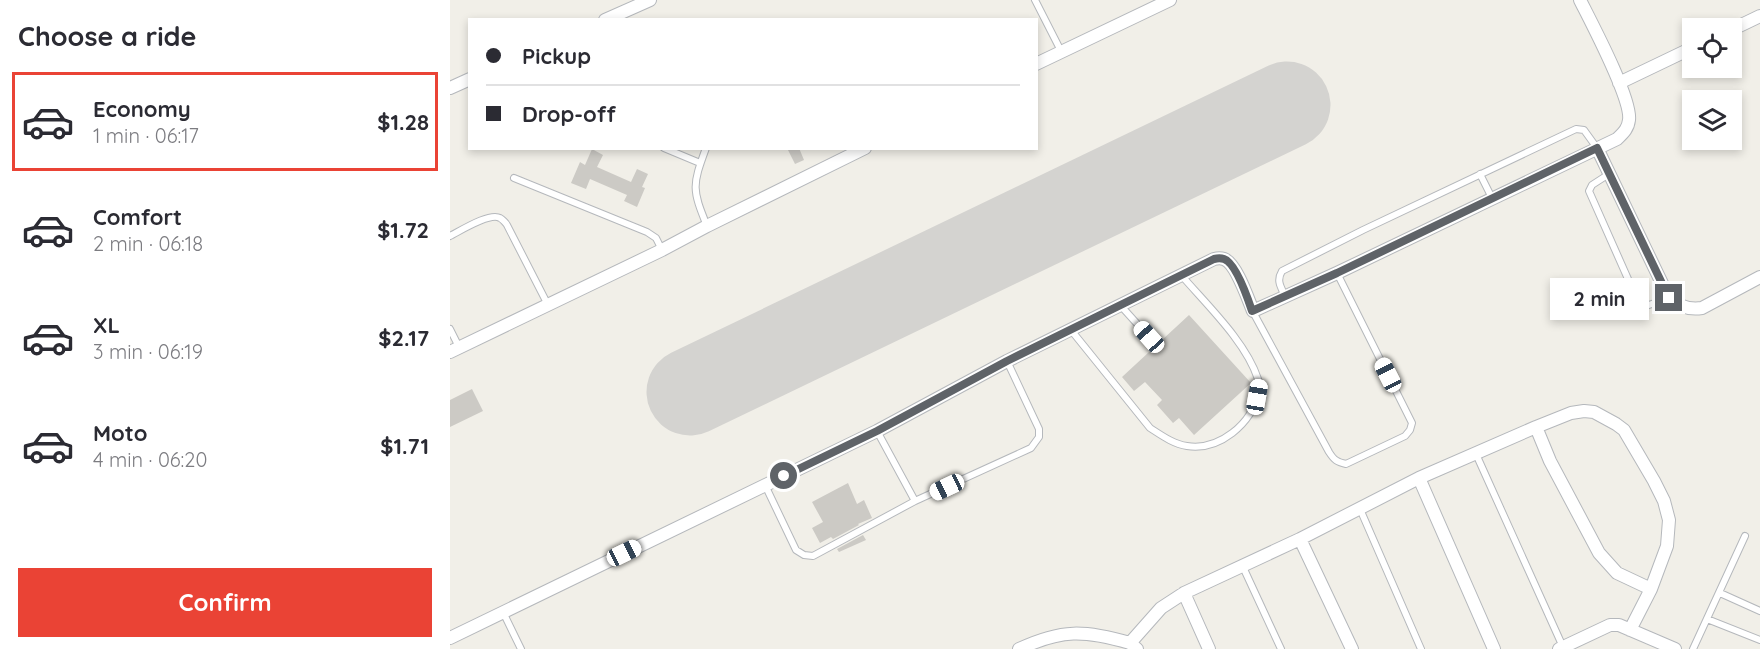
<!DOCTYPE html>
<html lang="en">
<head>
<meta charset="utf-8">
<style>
	:root { --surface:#fff; --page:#f2f2f3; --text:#2b2b33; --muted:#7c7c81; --line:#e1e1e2; --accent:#ea4335 }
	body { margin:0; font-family:Quicksand,sans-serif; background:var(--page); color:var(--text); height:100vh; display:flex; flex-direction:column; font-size:22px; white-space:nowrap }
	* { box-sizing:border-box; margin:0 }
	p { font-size:20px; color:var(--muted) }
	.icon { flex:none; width:33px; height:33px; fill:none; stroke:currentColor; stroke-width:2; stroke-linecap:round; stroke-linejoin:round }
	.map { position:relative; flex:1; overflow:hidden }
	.panel { display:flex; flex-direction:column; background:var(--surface); width:450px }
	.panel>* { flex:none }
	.guide { position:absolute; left:18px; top:18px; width:570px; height:132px; border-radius:0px; box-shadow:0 3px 9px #0003; display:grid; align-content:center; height:132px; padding:0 18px; background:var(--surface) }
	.fabs { position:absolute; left:1232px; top:18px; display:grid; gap:12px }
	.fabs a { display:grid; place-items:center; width:60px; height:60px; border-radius:0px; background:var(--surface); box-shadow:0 3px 9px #0003; font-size:30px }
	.end { position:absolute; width:27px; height:27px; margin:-14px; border:8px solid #5f6368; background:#fff; box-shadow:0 0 0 3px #fff }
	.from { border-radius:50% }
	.bubble { position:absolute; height:42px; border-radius:0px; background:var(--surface); box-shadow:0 3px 9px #0003; font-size:20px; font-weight:700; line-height:42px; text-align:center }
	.car { position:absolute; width:18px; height:36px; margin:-18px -9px; border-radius:8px; box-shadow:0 0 4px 2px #0007; background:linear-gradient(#fff 24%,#345 0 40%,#fff 0 76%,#345 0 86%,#fff 0) }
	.guide b { display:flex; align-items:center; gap:21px; height:57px; font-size:22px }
	.guide b+b { border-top:2px solid var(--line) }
	.guide i { width:15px; height:15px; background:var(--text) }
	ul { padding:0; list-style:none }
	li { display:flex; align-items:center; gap:18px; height:99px; margin:0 12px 9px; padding:0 6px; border:3px solid transparent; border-radius:0px }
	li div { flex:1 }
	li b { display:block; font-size:22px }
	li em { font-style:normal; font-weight:700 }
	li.selected { border-color:var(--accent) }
	li>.icon { width:54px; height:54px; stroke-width:1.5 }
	h2 { padding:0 18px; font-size:27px; line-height:72px }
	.primary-button { display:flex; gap:12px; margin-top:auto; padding:12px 18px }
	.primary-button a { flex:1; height:69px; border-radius:0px; background:var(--accent); color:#fff; font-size:24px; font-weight:700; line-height:69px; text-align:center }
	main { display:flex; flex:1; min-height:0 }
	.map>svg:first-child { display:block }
</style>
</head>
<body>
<main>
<section class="panel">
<h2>Choose a ride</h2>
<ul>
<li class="selected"><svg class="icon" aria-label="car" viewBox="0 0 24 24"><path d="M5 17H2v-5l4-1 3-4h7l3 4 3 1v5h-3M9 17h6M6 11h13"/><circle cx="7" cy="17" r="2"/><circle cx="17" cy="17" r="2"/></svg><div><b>Economy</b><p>1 min · 06:17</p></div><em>$1.28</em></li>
<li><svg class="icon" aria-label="car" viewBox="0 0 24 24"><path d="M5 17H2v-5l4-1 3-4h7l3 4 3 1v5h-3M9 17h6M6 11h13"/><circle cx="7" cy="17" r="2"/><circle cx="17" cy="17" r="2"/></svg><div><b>Comfort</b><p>2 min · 06:18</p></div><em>$1.72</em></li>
<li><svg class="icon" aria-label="car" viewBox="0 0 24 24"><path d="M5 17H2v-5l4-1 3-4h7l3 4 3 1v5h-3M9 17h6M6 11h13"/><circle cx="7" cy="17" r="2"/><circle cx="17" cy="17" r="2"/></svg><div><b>XL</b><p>3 min · 06:19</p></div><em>$2.17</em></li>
<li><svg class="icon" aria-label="car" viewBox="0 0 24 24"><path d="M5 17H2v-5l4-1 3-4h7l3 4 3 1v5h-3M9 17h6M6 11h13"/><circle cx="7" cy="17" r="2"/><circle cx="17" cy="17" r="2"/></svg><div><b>Moto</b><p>4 min · 06:20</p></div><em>$1.71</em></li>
</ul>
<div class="primary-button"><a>Confirm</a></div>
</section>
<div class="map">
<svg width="1310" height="649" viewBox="0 0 1310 649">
	<rect width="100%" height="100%" fill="#f1efe8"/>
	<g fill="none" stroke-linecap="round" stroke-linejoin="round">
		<path stroke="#d4d3d0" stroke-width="87" d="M 240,392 L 837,105"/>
	</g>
	<path fill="#cccac5" d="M 337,148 L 349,148 L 354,160 L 345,164 Z
		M 142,149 L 153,155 L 147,167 L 181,182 L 187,169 L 198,174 L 192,187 L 195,188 L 187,207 L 174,201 L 177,195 L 140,179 L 136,189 L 121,183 L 130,162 L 135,165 Z
		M 739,315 L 801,383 L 744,435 L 729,418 L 723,423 L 707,405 L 712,400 L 695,382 L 684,391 L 672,377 Z
		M 22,389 L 33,411 L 0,427 L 0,400 Z
		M 398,483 L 407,504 L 414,500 L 422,518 L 408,524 L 409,525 L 383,539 L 381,537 L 370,543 L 362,528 L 373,522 L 362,502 Z
		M 413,535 L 416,540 L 389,552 L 387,549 Z"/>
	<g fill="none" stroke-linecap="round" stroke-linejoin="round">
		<defs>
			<path id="lane" d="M 585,0 L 611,51
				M 214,148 L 250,163
				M 256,148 C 242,186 242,189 257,226
				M 1030,174 L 1042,198
				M 1159,174 L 1142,185 L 1139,191 L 1186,297 L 1190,303 L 1196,306 L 1219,298
				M 64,178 L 197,232 L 206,238 L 212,250
				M 0,236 C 10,231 40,212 50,218 C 52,219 56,223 57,225 L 98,305
				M 835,296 C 831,287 826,281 832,271 L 913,230 L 1126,129 L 1134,130 L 1147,148
				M 671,306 L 699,337
				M 803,312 L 879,452 C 884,460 887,462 896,464 L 955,436 L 960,430 L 962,423 L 887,273
				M 0,329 L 9,347
				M 621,330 L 700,428 C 711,435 723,444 737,446 C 769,451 802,424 808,393 C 809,388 810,384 808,379 C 796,342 757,305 732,276
				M 427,431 L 465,501 L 581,448 L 589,437 L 589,429 L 557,361
				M 1026,454 L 1113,647
				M 315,485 L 346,550 L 354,555 L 363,556 L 465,501
				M 910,509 L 971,649
				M 793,567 L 831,649
				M 1270,593 L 1310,611
				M 53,612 L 71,649
				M 1257,619 L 1310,640
				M 1243,649 L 1295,536"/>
			<path id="street" d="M 155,20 L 200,0
				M 1281,30 L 1310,16
				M 586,64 L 720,0
				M 1169,83 L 1242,48
				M 0,88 L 20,79
				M 1147,148 L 1219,298 C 1228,306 1239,310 1252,308 L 1310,277
				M 0,352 L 212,250 L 257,226 L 415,148
				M 1086,427 L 1100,461 L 1149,553 L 1167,573 L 1201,589
				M 969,478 L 1044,649
				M 850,539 L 902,649
				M 734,593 L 759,649
				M 0,638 L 427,431 L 557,361 L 764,259 C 768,258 771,258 774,259 C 786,263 798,299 803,311 L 887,273 L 1167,139 C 1173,133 1178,129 1179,120 C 1182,99 1141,22 1130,0
				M 569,649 C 612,629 634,630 680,643
				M 687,649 L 680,643 L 711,608 L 734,593 L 850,539 L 969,478 L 1086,427 L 1121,413 L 1134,411 L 1144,412 L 1166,424 L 1174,430 L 1204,481 L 1214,501 L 1219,520 L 1217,546 L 1201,589 L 1180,630
				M 1109,649 L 1160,625 L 1169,625 L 1225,649"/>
		</defs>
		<use href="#lane" stroke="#b5b8bc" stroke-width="8"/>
		<use href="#street" stroke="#b5b8bc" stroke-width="14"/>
		<use href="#lane" stroke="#fff" stroke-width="6"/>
		<use href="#street" stroke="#fff" stroke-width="12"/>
	</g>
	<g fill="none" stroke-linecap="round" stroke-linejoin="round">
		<path stroke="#5f6368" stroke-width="8" d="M 334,476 L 427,431 L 557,361 L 764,259 C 768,258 771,258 774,259 C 786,263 798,299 802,311 L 887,273 L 1147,148 L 1219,298"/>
	</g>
</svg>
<div class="fabs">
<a><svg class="icon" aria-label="locate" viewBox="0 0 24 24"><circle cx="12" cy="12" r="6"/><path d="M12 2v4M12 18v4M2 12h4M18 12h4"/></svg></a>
<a><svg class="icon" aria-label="layers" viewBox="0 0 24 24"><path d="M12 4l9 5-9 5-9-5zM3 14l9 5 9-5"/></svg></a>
</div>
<i class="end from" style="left:334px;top:476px"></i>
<i class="end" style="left:1219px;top:298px"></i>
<div class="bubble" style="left:1100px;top:278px;width:99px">2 min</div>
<i class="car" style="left:699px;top:337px;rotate:318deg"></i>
<i class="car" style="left:938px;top:375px;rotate:333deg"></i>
<i class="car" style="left:807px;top:397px;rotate:10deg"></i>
<i class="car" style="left:497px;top:487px;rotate:245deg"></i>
<i class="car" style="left:174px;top:553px;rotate:64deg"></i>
<div class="guide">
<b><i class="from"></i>Pickup</b>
<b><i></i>Drop-off</b>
</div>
</div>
</main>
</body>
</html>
